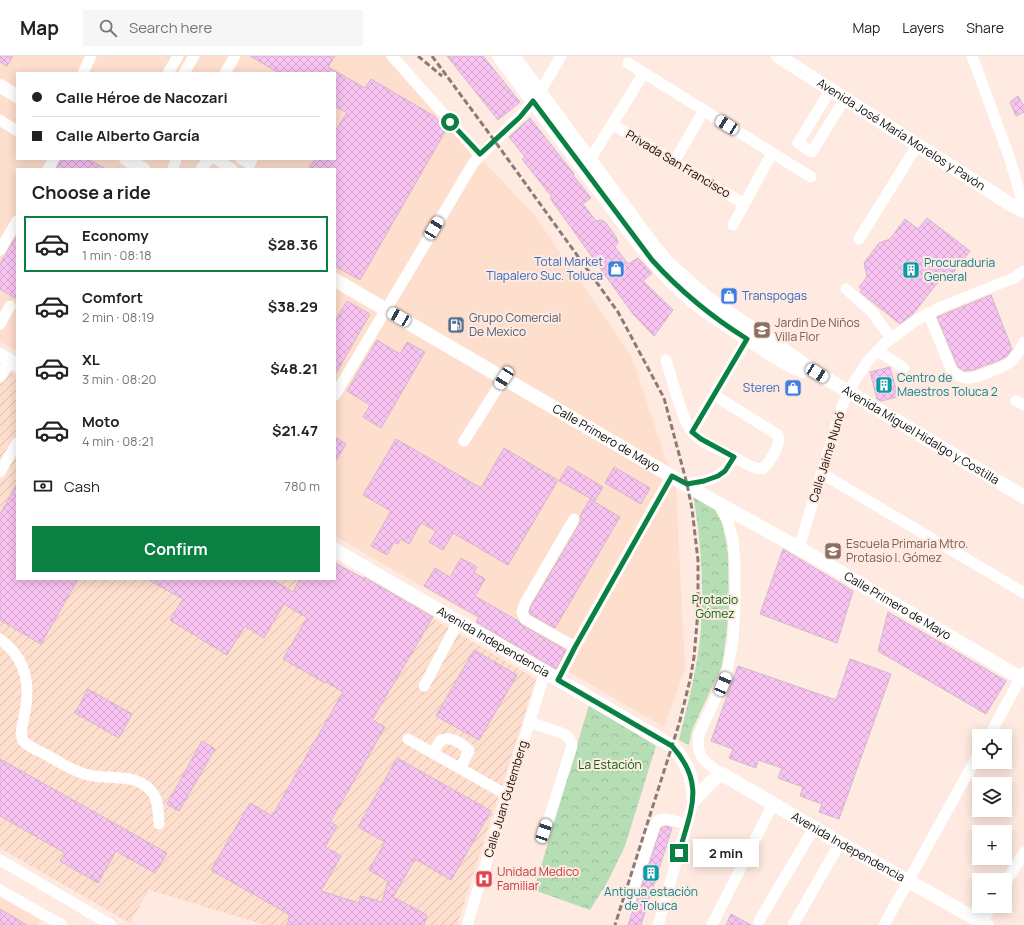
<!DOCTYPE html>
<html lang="en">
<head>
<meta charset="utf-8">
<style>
	:root { --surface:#fff; --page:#f6f6f6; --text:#222; --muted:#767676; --line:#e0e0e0; --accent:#0b8043 }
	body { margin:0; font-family:Manrope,sans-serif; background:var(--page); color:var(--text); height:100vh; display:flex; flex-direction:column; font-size:15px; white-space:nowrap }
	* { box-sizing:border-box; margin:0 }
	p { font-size:13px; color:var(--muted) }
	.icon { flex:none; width:22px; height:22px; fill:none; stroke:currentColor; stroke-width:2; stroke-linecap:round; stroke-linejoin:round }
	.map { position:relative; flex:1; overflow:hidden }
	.sheet { position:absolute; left:16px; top:112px; width:320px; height:412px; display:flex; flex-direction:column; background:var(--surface); border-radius:0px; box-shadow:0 2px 10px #0003 }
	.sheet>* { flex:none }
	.hud { position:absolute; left:16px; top:16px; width:320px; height:88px; border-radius:0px; box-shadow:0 2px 10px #0003; display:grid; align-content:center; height:88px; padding:0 16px; background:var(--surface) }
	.tools { position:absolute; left:972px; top:673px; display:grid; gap:8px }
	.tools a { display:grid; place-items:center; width:40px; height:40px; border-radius:0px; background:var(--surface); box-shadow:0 2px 10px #0003; font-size:20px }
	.end { position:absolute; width:18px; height:18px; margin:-9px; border:5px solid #0b8043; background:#fff; box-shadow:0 0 0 2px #fff }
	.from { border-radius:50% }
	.bubble { position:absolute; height:28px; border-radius:0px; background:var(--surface); box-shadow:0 2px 10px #0003; font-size:13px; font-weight:700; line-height:28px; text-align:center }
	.car { position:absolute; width:12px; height:24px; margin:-12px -6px; border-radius:5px; box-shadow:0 0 3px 1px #0007; background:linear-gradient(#fff 24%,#345 0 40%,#fff 0 76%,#345 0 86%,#fff 0) }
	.hud b { display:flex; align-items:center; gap:14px; height:38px; font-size:15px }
	.hud b+b { border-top:1px solid var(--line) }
	.hud i { width:10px; height:10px; background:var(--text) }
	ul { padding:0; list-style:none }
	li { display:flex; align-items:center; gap:12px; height:56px; margin:0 8px 6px; padding:0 8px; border:2px solid transparent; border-radius:0px }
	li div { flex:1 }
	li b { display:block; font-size:15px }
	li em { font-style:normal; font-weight:700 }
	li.selected { border-color:var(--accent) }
	li>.icon { width:36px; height:36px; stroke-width:1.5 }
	h2 { padding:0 16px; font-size:18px; line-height:48px }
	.pay { display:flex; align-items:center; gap:10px; height:44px; padding:0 16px; font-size:15px }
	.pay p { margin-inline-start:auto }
	.primary-button { display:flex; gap:8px; margin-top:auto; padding:8px 16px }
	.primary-button a { flex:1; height:46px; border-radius:0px; background:var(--accent); color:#fff; font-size:16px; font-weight:700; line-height:46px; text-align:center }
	header { display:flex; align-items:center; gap:24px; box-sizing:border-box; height:56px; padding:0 20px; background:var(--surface); border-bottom:1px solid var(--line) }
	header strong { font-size:19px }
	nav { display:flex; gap:22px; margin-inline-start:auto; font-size:14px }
	.search { width:280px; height:36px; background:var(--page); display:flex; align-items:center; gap:10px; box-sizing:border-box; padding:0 14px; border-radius:0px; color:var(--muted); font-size:15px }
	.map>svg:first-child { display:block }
</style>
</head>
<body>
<header>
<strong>Map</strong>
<div class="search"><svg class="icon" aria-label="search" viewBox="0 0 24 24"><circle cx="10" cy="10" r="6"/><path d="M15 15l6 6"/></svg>Search here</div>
<nav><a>Map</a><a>Layers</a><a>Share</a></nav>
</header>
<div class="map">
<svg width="1024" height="869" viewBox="0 0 1024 869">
	<defs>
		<pattern id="industrial-furrows" width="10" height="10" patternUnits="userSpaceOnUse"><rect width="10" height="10" fill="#fedecd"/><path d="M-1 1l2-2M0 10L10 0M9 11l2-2" fill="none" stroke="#d9bdaf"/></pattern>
		<pattern id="park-crowns" width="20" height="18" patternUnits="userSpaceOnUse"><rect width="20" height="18" fill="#b6deb5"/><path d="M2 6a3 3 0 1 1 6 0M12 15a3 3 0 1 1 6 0" fill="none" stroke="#9cbd9a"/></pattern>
		<pattern id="building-cross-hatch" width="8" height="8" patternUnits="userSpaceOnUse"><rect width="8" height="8" fill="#fac4f2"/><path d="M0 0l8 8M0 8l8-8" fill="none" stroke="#d5a7ce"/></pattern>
	</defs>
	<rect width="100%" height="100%" fill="#feeae0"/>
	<path fill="#fedecd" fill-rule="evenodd" d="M 0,0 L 385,0 L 535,160 L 632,301 L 676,433 L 685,613 L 664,671 L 335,480 L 335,113 L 17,113 L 17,295 L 0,286 ZM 17,17 L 335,17 L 335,103 L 17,103 Z
		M 0,841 L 40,864 L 37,869 L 0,869 Z"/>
	<path fill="url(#industrial-furrows)" d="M 0,310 L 17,320 L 17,523 L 335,523 L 335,506 L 536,623 L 457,869 L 266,869 L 149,834 L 130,867 L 0,792 Z"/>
	<path fill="url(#park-crowns)" d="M 693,439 L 713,451 L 721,464 L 725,480 L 728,499 L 729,552 L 726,582 L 722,610 L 692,674 L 689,689 L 679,684 C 688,647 698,610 701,573 C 704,528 701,483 693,439 Z
		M 589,649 L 656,690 L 625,790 L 608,825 L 590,854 L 534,834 Z"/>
	<path fill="url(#building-cross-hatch)" stroke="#cebaca" d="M 0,0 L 13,0 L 7,10 L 0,6 Z
		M 250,0 L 335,0 L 328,11 L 365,32 L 371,23 L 434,60 L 446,74 L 360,224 L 335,210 L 335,113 L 308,113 L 315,103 L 335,103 L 335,75 L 347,57 L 335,50 L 335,17 L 279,17 Z
		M 447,0 L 483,0 L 520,46 L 498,64 Z
		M 1018,40 L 1024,50 L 1024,56 L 1016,60 L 1010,46 Z
		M 530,62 L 574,118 L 573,119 L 591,142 L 583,148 L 596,165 L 602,164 L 606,167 L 616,181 L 618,186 L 615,191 L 628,208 L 638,202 L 652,217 L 643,225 L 673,254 L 654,280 L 633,258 L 550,142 L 552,141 L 522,103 L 525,101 L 509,81 Z
		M 61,103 L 88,103 L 106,113 L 56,113 Z
		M 927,162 L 970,195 L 947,225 L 942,221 L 913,258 L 900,268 L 860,236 L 862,234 L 859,231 L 867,221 L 864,207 L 879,187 L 890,183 L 905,163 L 918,173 Z
		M 17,179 L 17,243 L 0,233 L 0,208 Z
		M 991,239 L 1012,293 L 1007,300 L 1000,304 L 973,314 L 964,315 L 958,311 L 937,261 Z
		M 347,245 L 370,258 L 335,319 L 335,265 Z
		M 377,284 L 400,298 L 407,286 L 425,296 L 381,372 L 363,361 L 370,349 L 347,335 Z
		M 890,311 L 898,341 L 881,345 L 877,343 L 870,316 Z
		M 335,381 L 346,388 L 335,406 Z
		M 396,383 L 481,432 L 504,392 L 558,424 L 508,509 L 453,477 L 443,494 L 429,486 L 436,475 L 421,467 L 409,488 L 401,483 L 398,488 L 394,486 L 387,499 L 371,490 L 391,455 L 363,439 Z
		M 568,410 L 603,431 L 595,445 L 559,425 Z
		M 614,411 L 650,432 L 641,448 L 605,427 Z
		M 17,428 L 17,523 L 78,523 L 41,588 L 0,564 L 0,458 Z
		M 590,443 L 620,461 L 555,572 L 530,558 L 529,556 L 531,550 L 580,467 L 580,460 Z
		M 783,493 L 853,535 L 837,587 L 760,558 Z
		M 461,502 L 477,511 L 474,516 L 485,523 L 475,540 L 518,565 L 522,569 L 566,594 L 556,613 L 476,566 L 479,561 L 424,530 L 435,512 L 450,521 Z
		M 335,507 L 363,522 L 364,521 L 433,561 L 372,664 L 385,671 L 330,766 L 337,770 L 325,791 L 341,800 L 321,835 L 359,847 L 361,840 L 382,846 L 388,825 L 369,814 L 385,786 L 358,771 L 397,702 L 491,755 L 451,824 L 415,803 L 393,841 L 427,859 L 424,869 L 287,869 L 290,859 L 211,814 L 250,747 L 272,760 L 343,636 L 326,626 L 325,627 L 283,603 L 307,562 L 284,548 L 264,582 L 245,570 L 227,599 L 170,564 L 183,543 L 147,523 L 272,523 L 293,536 L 300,523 L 335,523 Z
		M 888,556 L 1006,625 L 986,658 L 878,595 Z
		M 474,594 L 517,619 L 479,684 L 436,660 Z
		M 850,603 L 891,618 L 839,763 L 819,756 L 822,748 L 800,740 L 803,731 L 778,722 L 782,712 L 758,704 L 756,712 L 729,702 L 733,693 L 711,685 L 738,610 L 836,644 Z
		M 88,633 L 132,658 L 119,682 L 75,657 Z
		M 202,685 L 215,693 L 179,755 L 167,748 Z
		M 0,703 L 167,797 L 155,817 L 116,795 L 98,827 L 60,805 L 65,797 L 0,760 Z
		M 666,770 L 672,772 L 641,869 L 628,869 L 661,772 Z
		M 0,853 L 27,869 L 0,869 Z
		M 731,858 L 751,869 L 726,869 Z"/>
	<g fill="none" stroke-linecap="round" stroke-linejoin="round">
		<path stroke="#fff" stroke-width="11" d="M 392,0 L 480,99
			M 972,0 L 1009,100 L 1024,151
			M 628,7 L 811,121
			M 83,17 L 91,0
			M 168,17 L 178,0
			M 184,17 L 194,0
			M 225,17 L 235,0
			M 831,33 L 798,87 L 812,96 L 845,42
			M 0,64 L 17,75
			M 612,68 L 744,148
			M 216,103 L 232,113
			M 241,103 L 250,108 L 252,103
			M 674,106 L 704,54
			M 586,110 L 644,17
			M 48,113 L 54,103
			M 173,113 L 176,103
			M 201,113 L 209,103
			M 733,169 L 772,97
			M 859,183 L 918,88
			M 0,194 L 17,165
			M 846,233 L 872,256 L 891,282
			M 928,257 L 952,315 C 956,318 960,322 966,322 C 974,324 1005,310 1012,305 C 1017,300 1021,292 1024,286
			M 0,268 L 10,250
			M 876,296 L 884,299 L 904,312
			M 666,304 C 671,320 683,366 692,376 C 702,387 719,393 732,400 C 740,404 752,413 762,413 C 769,408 782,387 778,379 L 714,339
			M 0,321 L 10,305
			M 335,339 L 474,106 L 527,53 L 540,36 L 561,0
			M 1016,345 L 1024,349
			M 692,376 L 747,283
			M 464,385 L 504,322
			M 0,416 L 17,387
			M 821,417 L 1024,537
			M 687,428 C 709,425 723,422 734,401
			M 719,448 L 728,466 L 733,484 L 735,507 L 735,550 L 733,585 L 726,620 L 699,678 C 695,700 705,707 722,718
			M 574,463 L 525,547 L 522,556 L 525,563 L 575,591 L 672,419
			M 799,492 L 842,350 L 854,326 L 868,305 L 883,289 L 916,264 L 941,251 L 1014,222 L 1024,215
			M 0,583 C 27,604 31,628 24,661 C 23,668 19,677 23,685 C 29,691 39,695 47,699 C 59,706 71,714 85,718 C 106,725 136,715 152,736 C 159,744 158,758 159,768
			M 558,624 L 575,591
			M 424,630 L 458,566
			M 529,666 L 564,678 C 569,681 571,684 572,690 L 545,775
			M 989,680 L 1024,616
			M 408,683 L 507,739
			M 433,696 L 441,684 C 452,680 460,687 468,693 L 469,695 L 460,712
			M 0,804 L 111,869
			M 1005,828 L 1024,796
			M 0,834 L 62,869
			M 629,847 L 655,768 L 659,764 L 666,763 L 687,768
			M 759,865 L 814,772
			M 982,866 L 992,850
			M 467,869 L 545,616
			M 658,869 L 694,744
			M 712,869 L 773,748
			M 793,869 L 840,787
			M 884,869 L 979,697"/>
		<g stroke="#fff" stroke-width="14">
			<path d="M 499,0 L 630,176 C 642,192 655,208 669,223 C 692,248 721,266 749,284 C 767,296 783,307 802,315"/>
			<path id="s1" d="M 513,0 L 655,192 L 669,208 L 706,241 L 817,317 L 1024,441"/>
			<path id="s2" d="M 778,0 L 1010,148 L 1024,155"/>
			<path d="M 0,30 L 17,40"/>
			<path d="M 126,103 L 143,113"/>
			<path id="s3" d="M 335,224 L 719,448 L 799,492 L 1024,624"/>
			<path d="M 0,299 L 17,309"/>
			<path id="s4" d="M 335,494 L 672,690 C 687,707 693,721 694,744"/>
			<path id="s5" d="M 694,744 L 712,725 L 722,718 L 840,787 L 987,869"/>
		</g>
		<path stroke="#8a7c75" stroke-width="3" stroke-dasharray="6 3" stroke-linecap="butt" d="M 418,0 L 442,20
			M 432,0 L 494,84 L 618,256 L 664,342 L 687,428 L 692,453 L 698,504 L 698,555 L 694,601 L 690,624 L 679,668 L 615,869"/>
	</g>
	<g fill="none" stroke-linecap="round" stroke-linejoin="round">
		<path stroke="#0b8043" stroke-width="5" d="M 450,66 L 480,98 L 520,61 L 533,45 L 652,204 C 681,236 710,260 747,283 L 692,376 L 701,383 L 734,401 L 725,415 L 718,420 L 704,425 L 687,428 L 672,420 L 575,591 L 558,624 L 672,690 C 706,728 691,753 679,797"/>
	</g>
	<defs>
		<symbol id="shop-square" viewBox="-11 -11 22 22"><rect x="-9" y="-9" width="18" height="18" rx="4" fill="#3f7fe0" stroke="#feeae0"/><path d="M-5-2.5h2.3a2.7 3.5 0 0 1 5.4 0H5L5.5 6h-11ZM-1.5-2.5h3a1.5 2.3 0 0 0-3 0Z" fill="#fff"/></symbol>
		<symbol id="building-square" viewBox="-11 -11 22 22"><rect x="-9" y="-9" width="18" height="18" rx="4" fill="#0f9aa8" stroke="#feeae0"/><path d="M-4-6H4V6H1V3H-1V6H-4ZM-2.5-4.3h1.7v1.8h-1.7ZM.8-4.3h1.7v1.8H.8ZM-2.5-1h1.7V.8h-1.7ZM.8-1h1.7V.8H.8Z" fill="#fff"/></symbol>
		<symbol id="fuel-square" viewBox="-11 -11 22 22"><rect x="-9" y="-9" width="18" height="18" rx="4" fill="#5c6f8a" stroke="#feeae0"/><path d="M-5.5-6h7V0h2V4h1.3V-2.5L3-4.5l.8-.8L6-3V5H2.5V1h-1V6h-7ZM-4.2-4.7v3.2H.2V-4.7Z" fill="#fff"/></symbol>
		<symbol id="school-square" viewBox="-11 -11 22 22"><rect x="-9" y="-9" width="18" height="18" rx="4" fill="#8d6e63" stroke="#feeae0"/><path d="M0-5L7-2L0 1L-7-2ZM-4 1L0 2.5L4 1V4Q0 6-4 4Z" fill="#fff"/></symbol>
		<symbol id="hospital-square" viewBox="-11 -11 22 22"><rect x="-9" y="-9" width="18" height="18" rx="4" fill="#e0444e" stroke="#feeae0"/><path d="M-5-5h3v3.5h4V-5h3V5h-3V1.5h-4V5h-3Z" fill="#fff"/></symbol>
	</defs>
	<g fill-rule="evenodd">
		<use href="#shop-square" x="606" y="203" width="20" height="20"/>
		<use href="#building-square" x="901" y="204" width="20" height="20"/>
		<use href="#shop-square" x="719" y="230" width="20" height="20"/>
		<use href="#fuel-square" x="446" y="259" width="20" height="20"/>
		<use href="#school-square" x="752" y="264" width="20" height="20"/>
		<use href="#building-square" x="874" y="319" width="20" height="20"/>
		<use href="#shop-square" x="783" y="322" width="20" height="20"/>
		<use href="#school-square" x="823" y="485" width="20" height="20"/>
		<use href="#building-square" x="641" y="807" width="20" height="20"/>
		<use href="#hospital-square" x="474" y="813" width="20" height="20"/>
	</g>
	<g text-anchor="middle" stroke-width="4" stroke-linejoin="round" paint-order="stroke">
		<g font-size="12" fill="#140c08" stroke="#feeae0">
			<text dy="4" stroke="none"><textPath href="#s2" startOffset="146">Avenida José María Morelos y Pavón</textPath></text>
			<text transform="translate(678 108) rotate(31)" y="4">Privada San Francisco</text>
			<text dy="4" stroke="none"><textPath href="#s1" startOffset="565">Avenida Miguel Hidalgo y Costilla</textPath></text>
			<text dy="4" stroke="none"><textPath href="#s3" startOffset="314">Calle Primero de Mayo</textPath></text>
			<text transform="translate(827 401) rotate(-73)" y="4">Calle Jaime Nunó</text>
			<text dy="4" stroke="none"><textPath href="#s3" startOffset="650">Calle Primero de Mayo</textPath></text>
			<text dy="4" stroke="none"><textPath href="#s4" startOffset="183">Avenida Independencia</textPath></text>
			<text transform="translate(506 743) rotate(-73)" y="4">Calle Juan Gutemberg</text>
			<text dy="4" stroke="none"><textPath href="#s5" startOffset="184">Avenida Independencia</textPath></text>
		</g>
		<g font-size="12" fill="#366cbe" stroke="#feeae0" text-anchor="end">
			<text x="603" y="210">Total Market<tspan x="603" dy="14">Tlapalero Suc. Toluca</tspan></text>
			<text x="742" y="244" text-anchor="start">Transpogas</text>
			<text x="780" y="336">Steren</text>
		</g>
		<g font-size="12" fill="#0d838f" stroke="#feeae0" text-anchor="start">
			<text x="924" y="211">Procuraduria<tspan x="924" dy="14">General</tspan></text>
			<text x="897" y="326">Centro de<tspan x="897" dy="14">Maestros Toluca 2</tspan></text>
			<text x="651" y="840" text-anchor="middle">Antigua estación<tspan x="651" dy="14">de Toluca</tspan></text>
		</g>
		<g font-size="12" fill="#4e5e75" stroke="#feeae0" text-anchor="start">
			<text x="469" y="266">Grupo Comercial<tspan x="469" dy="14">De Mexico</tspan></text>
		</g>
		<g font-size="12" fill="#785e54" stroke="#feeae0" text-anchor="start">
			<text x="775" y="271">Jardin De Niños<tspan x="775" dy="14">Villa Flor</tspan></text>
			<text x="846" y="492">Escuela Primaria Mtro.<tspan x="846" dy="14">Protasio I. Gómez</tspan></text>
		</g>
		<g font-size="12" fill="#036415" stroke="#feeae0">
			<text x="715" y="548">Protacio<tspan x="715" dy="14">Gómez</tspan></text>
			<text x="610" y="713">La Estación</text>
		</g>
		<g font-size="12" fill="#be3a42" stroke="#feeae0" text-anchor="start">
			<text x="497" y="820">Unidad Medico<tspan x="497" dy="14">Familiar</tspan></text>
		</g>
	</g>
</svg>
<div class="tools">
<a><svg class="icon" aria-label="locate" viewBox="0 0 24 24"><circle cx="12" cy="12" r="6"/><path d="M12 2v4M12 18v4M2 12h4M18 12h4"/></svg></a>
<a><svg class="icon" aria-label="layers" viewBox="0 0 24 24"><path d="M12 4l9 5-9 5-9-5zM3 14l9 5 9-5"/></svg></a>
<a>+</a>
<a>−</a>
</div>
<i class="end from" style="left:450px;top:66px"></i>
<i class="end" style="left:679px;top:797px"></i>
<div class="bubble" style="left:693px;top:783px;width:66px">2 min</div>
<i class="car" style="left:727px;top:69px;rotate:302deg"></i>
<i class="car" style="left:434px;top:172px;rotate:31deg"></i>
<i class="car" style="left:399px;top:261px;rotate:300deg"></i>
<i class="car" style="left:817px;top:317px;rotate:122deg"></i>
<i class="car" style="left:504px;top:322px;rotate:213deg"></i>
<i class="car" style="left:723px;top:628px;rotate:23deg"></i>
<i class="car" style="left:544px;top:775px;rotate:18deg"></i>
<div class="hud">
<b><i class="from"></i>Calle Héroe de Nacozari</b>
<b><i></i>Calle Alberto García</b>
</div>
<section class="sheet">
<h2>Choose a ride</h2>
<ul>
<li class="selected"><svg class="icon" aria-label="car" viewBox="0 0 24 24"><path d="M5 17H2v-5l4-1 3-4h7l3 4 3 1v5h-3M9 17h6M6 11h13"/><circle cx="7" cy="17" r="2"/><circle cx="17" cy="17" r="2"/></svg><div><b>Economy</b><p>1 min · 08:18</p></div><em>$28.36</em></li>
<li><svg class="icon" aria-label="car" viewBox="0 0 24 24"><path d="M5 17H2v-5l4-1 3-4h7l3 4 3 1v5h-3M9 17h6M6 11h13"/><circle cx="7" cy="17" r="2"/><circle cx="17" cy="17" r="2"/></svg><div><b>Comfort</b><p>2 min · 08:19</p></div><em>$38.29</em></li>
<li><svg class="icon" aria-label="car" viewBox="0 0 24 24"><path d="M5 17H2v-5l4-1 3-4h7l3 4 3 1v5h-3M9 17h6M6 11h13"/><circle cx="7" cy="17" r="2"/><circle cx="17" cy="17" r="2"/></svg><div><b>XL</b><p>3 min · 08:20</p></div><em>$48.21</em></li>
<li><svg class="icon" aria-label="car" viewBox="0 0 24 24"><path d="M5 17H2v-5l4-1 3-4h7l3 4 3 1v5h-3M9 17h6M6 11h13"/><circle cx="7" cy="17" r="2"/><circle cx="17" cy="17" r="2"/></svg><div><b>Moto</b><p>4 min · 08:21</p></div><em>$21.47</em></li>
</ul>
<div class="pay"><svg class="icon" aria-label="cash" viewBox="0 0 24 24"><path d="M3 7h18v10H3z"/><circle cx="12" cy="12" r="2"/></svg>Cash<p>780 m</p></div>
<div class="primary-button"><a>Confirm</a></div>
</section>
</div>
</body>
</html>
